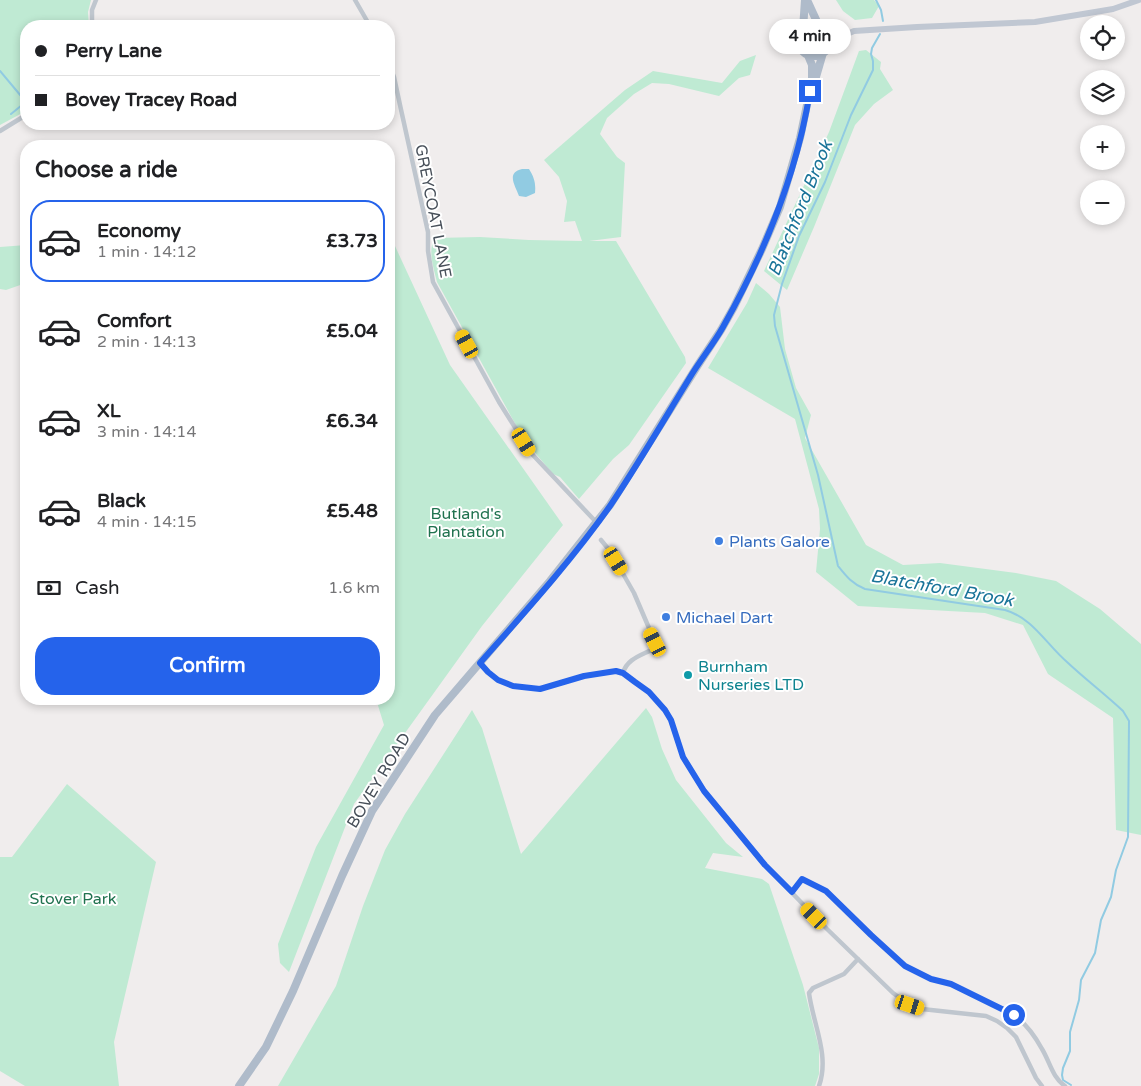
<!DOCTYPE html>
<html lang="en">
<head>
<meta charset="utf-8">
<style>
	:root { --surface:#fff; --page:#f2f2f2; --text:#202124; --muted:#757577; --line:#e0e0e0; --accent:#2563eb }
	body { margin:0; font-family:"Varela Round",sans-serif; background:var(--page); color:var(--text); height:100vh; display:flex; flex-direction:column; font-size:19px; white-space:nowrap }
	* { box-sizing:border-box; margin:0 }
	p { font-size:16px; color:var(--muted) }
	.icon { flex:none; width:28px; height:28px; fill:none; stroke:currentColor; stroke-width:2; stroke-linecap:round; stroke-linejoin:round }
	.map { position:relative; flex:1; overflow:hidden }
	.drawer { position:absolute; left:20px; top:140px; width:375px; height:565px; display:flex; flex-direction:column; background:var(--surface); border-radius:20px; box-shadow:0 2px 8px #0003 }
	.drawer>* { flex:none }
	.top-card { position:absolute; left:20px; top:20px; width:375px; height:110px; border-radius:20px; box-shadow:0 2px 8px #0003; display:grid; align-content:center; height:110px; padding:0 15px; background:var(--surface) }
	.buttons { position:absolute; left:1080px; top:15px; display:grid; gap:10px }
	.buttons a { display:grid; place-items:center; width:45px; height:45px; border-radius:50%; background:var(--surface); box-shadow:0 2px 8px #0003; font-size:25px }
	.end { position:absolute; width:22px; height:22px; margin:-11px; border:6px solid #2563eb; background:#fff; box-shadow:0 0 0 2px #fff }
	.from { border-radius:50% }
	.bubble { position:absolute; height:35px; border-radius:18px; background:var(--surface); box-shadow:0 2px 8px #0003; font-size:16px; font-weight:800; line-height:35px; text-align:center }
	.car { position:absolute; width:15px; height:30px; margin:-15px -8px; border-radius:6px; box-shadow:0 0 4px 1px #0007; background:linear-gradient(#f5c518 24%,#345 0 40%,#f5c518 0 76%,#345 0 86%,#f5c518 0) }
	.top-card b { display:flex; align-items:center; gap:18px; height:48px; font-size:19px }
	.top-card b+b { border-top:1px solid var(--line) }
	.top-card i { width:12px; height:12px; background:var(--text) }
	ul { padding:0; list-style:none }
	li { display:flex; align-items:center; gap:15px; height:82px; margin:0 10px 8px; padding:0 5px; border:2px solid transparent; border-radius:20px }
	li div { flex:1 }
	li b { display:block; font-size:19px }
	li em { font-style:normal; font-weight:800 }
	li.selected { border-color:var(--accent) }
	li>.icon { width:45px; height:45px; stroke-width:1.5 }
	h2 { padding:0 15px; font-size:22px; line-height:60px }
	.pay { display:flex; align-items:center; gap:12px; height:55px; padding:0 15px; font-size:19px }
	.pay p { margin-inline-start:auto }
	.button { display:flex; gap:10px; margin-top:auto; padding:10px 15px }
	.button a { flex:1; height:58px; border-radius:20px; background:var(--accent); color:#fff; font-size:20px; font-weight:800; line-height:58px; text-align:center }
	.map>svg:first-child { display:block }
</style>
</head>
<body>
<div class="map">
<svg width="1141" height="1086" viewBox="0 0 1141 1086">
	<rect width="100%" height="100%" fill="#f0eded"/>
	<path fill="#bfead3" d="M 0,0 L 91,0 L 88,12 L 89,26 L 26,26 L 26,111 L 0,125 Z
		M 836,0 L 874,0 L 879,6 L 872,18 L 855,20 L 843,11 Z
		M 866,50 L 881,62 L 880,69 L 893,90 L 874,104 L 855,125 L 814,227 L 787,290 L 764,271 L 829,132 L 859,51 Z
		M 756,55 L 750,75 L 739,78 L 719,96 L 669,84 L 652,83 L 634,94 L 607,118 L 600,134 L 617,157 L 625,163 L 621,237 L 589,241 L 616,241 L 685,357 L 686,363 L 629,445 L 613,459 L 579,499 L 560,477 L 553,474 L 531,448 L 517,427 L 437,282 C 434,269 427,250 435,238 L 480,237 L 529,240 L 582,241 L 575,221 L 564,222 L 567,201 L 559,177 L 544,160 L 625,90 L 653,71 L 722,83 L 740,61 Z
		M 389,233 L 450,365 L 563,525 L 482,626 L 354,804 L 289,972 L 280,963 L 278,944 L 316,847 L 384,725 L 376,699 L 389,699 Z
		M 26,245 L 26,283 L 6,290 L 0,289 L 0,247 Z
		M 756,283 L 769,294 L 780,307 L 785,349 L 796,388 L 811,415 L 805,438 L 866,545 L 903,565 L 940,563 L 1016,573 L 1056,581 L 1100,609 L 1141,644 L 1141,835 L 1116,830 L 1113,718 L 1048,674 L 1023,625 L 985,613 L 858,606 L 816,572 L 820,529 L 819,509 L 795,419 L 708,368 L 747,303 Z
		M 646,708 L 652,717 L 662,749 L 676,780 L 726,843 L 743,857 L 713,853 L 705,868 L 762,879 L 769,884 L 803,985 L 819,1048 L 819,1074 L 815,1086 L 278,1086 L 336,986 L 363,906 L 385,850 L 405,814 L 472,710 L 482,728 L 521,854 Z
		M 67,784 L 156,862 L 114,1042 L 119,1086 L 25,1086 L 0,1071 L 0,857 L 12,857 Z"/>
	<path fill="#91cbe2" d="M 522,169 L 529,169 C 534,177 536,183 535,193 L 526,197 L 519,196 C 515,185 506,173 522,169 Z"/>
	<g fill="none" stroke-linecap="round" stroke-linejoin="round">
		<path stroke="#91cbe2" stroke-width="2" d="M 876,0 L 881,10 L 883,21
			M 880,34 L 872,48 L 871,54 L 873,61 L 873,70 L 851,115 L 825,182 L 799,236 L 782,284 L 774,315 L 775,326 L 818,475 L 838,566 C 846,576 852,584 865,589 L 1005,610 C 1033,618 1046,644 1067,662 C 1085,679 1105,694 1123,711 L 1129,721 L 1128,837 L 1116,870 L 1111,897 L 1101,920 L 1095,953 L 1081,980 L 1079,1000 L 1070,1032 L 1070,1051 L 1063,1068 L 1062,1075 L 1063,1080 L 1071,1085
			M 0,71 L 21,96 L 22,105 L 11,114"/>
		<path stroke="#bfc6ce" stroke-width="4.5" d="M 355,0 L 370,26
			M 92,26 L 92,10 L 96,0
			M 389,64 L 394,77 L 400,105 L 428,232 L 428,251 L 433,282 L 499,402 L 531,453 L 597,523
			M 0,131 L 26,115
			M 601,540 L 610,551 L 634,593 L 655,642 L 655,648 C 643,655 627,658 623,673
			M 480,663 L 488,672 L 498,680 L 513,686 L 540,689 L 584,676 L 616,671 L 623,673 L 649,692 L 665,709 L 671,721 L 683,757 L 704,791 L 765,865 L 827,929 L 893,993 L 910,1005 L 922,1009 L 986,1016 L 997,1021 L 1007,1028 L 1016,1037 L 1036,1078 L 1042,1086
			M 792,892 L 802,879 L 826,891 L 871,935 L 905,966 L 931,979 L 951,984 L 1014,1015 C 1025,1023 1035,1036 1042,1049 C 1050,1062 1052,1077 1065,1086
			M 819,1086 C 830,1055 813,1024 809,993 L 813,988 L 844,974 L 858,959"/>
		<path stroke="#c0c7d2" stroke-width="6" d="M 826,29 L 830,31 L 848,33
			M 829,43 L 840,37 L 854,31 L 917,27 L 1035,22 L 1113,9 L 1139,0"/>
		<path stroke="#afbbca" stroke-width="8" d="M 807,0 L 818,24
			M798 40a16 16 0 1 1 32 0a16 16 0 1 1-32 0Z
			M 803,29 L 805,0
			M 813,81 L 816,77 L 823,53
			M 239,1086 L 266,1047 L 293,991 L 342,876 L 372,811 L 435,715 L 550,581 L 610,505 L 698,365 L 721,330 L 734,307 L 762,249 L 780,207 L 800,138 L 812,81 L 812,65 L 807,53"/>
	</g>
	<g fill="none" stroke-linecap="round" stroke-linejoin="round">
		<path stroke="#2563eb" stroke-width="6" d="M 810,91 C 797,174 764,254 723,327 C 714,343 702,358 692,374 C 665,418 639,463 610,506 C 572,560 524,613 480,663 L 488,672 L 498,680 L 513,686 L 540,689 L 584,676 L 616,671 L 623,673 L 635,682 L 649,692 L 665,710 L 671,720 L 683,757 L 704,791 L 765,865 L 792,892 L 802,879 L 826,891 L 871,935 L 905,966 L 931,979 L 951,984 L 1014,1015"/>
	</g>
	<g fill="#3f7fe0" stroke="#fff" stroke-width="2">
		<circle cx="719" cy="541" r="5"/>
		<circle cx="666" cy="617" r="5"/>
	</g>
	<circle fill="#0f9aa8" stroke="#fff" stroke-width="2" cx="688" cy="675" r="5"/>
	<g text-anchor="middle" stroke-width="4" stroke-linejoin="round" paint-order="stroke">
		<g font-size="16" fill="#474f59" stroke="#fff">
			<text transform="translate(434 211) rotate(79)" y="6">GREYCOAT LANE</text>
			<text transform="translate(378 780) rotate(-59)" y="6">BOVEY ROAD</text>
		</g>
		<g font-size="16" fill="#20724f" stroke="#fff">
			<text x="466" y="519">Butland's<tspan x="466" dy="18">Plantation</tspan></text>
			<text x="73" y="904">Stover Park</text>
		</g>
		<g font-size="16" fill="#366cbe" stroke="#fff" text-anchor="start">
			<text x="729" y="547">Plants Galore</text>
			<text x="676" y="623">Michael Dart</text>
		</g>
		<g font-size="16" fill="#0d838f" stroke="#fff" text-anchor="start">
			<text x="698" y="672">Burnham<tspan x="698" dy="18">Nurseries LTD</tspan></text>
		</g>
		<g font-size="18" font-style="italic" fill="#1a7499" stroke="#fff">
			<text transform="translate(800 208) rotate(-68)" y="6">Blatchford Brook</text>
			<text transform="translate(942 588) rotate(10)" y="6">Blatchford Brook</text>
		</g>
	</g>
</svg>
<div class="buttons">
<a><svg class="icon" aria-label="locate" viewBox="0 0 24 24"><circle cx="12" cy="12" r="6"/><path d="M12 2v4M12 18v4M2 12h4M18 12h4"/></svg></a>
<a><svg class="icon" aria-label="layers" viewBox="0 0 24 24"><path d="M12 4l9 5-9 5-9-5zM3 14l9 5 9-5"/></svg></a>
<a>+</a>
<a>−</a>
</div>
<i class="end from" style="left:1014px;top:1015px"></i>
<i class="end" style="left:810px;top:91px"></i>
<div class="bubble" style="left:769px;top:19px;width:82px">4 min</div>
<i class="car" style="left:467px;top:344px;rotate:331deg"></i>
<i class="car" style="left:524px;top:442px;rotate:148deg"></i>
<i class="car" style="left:616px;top:561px;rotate:148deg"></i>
<i class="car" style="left:655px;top:642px;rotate:333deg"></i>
<i class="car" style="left:814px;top:916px;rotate:316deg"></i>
<i class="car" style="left:910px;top:1005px;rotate:108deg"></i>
<div class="top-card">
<b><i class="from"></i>Perry Lane</b>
<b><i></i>Bovey Tracey Road</b>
</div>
<section class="drawer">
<h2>Choose a ride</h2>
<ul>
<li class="selected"><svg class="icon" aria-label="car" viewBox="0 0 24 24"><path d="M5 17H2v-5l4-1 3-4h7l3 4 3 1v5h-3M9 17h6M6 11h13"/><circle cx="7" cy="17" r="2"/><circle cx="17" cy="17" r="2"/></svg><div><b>Economy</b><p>1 min · 14:12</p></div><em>£3.73</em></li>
<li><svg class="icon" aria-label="car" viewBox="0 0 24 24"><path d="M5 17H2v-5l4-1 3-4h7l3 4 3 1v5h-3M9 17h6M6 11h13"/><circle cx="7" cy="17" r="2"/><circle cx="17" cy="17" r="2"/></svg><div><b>Comfort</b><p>2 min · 14:13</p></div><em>£5.04</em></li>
<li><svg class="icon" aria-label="car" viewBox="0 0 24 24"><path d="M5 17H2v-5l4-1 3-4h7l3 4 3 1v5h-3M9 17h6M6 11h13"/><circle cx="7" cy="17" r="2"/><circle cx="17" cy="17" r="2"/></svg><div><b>XL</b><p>3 min · 14:14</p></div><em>£6.34</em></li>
<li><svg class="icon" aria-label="car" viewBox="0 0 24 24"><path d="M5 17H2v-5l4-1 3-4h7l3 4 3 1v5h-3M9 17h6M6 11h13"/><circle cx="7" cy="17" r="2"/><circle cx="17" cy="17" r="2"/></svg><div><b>Black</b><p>4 min · 14:15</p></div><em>£5.48</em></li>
</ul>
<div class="pay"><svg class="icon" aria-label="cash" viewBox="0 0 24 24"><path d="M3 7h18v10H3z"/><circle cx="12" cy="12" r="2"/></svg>Cash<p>1.6 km</p></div>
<div class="button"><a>Confirm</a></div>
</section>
</div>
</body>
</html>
